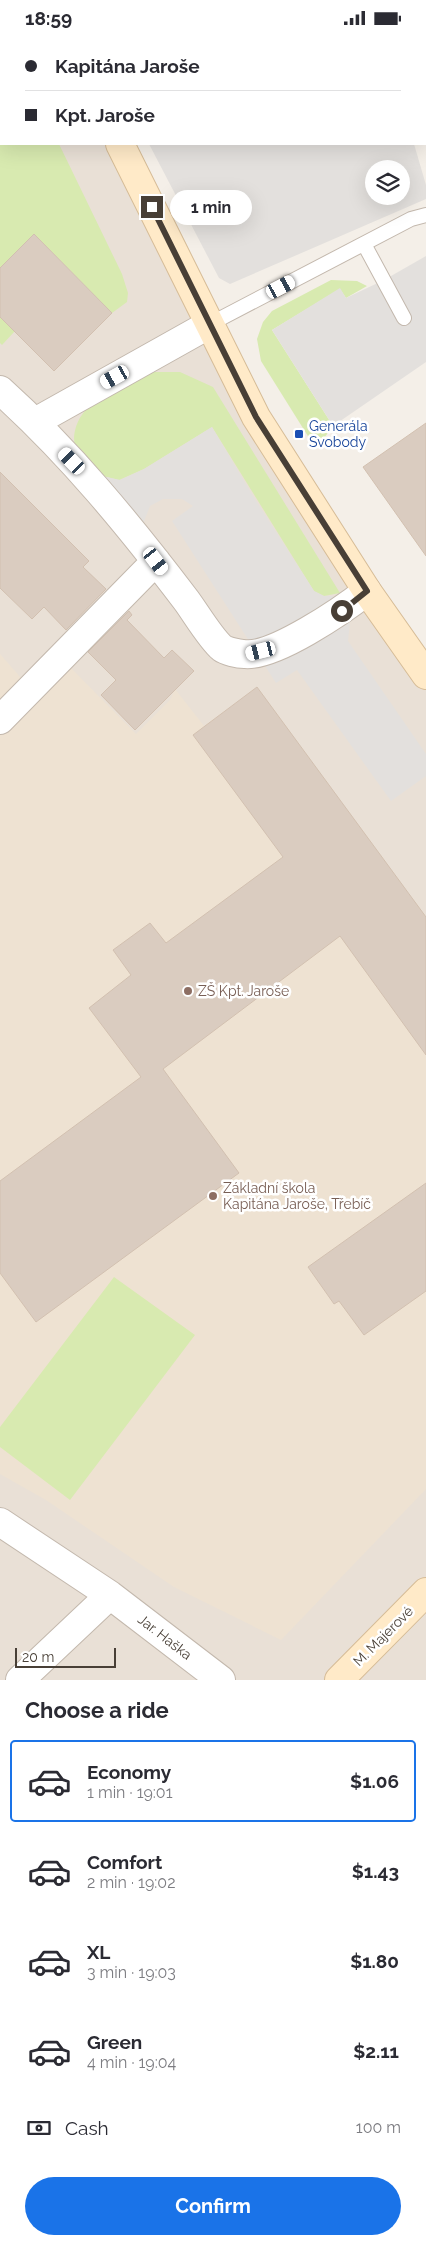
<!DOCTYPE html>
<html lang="en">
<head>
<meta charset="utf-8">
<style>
	:root { --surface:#fff; --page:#f7f7f7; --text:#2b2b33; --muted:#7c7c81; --line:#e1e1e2; --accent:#1a73e8 }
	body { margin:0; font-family:Raleway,sans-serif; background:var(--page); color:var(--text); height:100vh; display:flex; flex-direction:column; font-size:19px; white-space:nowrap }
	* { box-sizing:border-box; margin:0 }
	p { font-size:16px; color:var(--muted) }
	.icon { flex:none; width:28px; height:28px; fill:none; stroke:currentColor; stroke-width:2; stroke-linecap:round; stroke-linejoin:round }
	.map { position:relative; height:1645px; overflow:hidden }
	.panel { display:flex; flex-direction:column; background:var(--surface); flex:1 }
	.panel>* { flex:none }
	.hud { position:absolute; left:0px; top:0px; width:426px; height:110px; box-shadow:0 5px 20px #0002; display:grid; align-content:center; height:110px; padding:0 25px; background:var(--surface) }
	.controls { position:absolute; left:365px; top:125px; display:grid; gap:10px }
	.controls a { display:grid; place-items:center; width:45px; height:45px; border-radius:50%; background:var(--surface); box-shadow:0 5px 20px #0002; font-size:25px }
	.scale { position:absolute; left:15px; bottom:12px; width:101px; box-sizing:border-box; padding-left:5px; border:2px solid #483f36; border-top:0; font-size:14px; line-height:18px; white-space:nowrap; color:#483f36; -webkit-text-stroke:4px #fff; paint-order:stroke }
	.end { position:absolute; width:22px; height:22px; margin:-11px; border:6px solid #483f36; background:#fff; box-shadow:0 0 0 2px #fff }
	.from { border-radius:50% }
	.bubble { position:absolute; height:35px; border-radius:18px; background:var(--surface); box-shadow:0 5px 20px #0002; font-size:16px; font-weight:700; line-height:35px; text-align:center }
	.car { position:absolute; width:15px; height:30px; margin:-15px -8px; border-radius:6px; box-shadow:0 0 4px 1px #0007; background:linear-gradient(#fff 24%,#345 0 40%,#fff 0 76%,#345 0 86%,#fff 0) }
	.hud b { display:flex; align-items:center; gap:18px; height:48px; font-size:19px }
	.hud b+b { border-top:1px solid var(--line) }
	.hud i { width:12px; height:12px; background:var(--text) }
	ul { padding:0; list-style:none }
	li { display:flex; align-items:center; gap:15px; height:82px; margin:0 10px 8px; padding:0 15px; border:2px solid transparent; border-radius:5px }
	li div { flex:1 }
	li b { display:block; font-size:19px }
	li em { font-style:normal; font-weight:700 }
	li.selected { border-color:var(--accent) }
	li>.icon { width:45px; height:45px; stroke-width:1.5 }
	h2 { padding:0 25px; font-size:22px; line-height:60px }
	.pay { display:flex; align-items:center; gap:12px; height:55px; padding:0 25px; font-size:19px }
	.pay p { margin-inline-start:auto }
	.button { display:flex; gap:10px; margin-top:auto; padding:10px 25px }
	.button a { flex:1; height:58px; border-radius:30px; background:var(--accent); color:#fff; font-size:20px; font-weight:700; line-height:58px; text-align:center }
	.status { display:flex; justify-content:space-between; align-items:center; height:35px; padding:0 25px; background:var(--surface); direction:ltr }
	.status svg { height:14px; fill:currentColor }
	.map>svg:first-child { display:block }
</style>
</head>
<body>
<div class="status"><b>18:59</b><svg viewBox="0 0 49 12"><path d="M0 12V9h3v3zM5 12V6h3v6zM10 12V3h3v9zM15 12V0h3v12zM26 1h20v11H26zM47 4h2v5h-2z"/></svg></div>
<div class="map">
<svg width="426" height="1645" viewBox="0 0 426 1645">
	<rect width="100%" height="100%" fill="#f4efe8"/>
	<path fill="#e9e0d6" d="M 0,0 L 66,1 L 1,1 L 1,109 L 120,109 L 210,289 L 426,640 L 426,1645 L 0,1645 Z"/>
	<path fill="#eee2d2" d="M 0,619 L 28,651 L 0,678 Z
		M 62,624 L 136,699 L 170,665 L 175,654 L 204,691 L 257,652 L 426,882 L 426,1454 L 281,1605 L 174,1552 L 46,1465 L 0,1439 L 0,698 Z"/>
	<path fill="#d8eab0" d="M 388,0 L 426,0 L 426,106 L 425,1 Z
		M 0,96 L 1,109 L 59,109 L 122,239 L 128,258 L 127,267 L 112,278 L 34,199 L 0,233 Z
		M 331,245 L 357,246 L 367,251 L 346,263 L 340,254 L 272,295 L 333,391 L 316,414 L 261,326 L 257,304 L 263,287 L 272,276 Z
		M 0,282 L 15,296 L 2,310 L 0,308 Z
		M 151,337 L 180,337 L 213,352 L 340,558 L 324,561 L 314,556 L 212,392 L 144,434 L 119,445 L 89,438 C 85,432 76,422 75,415 C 67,368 118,353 151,337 Z
		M 114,1242 L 195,1300 L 70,1465 L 0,1412 L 0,1392 Z"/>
	<path fill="#e3e0dd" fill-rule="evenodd" d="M 102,0 L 224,0 L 224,1 L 103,1 Z
		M 149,109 L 414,109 L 426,150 L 426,164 L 230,249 L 219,243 ZM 374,134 L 401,134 L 401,161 L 374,161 Z
		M 426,221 L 426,327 L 333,391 L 272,295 L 340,253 L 346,263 L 384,245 Z
		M 212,392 L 253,461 L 314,556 L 324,561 L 333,561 L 350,588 L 348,606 L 426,719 L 426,741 L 391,766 L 297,635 L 276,648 L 172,486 L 193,471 L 182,464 L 163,464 L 150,471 L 143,489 L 89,438 L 120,445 L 144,434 Z"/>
	<path fill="#daccc0" stroke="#d2c0b0" d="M 34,199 L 112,278 L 54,336 L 0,282 L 0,233 Z
		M 426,388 L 426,521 L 363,432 Z
		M 0,437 L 89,526 L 83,532 L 106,554 L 66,595 L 44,572 L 32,584 L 0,553 Z
		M 129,576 L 132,580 L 127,585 L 164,623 L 172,615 L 194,636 L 135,695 L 101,660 L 116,645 L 88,617 Z
		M 257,652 L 426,882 L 426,1020 L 340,901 L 163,1034 L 239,1138 L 36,1287 L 0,1238 L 0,1146 L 141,1042 L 89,973 L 131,940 L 113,915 L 150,888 L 166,908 L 283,822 L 193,700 Z
		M 426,1148 L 426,1256 L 364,1300 L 339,1266 L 334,1269 L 308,1232 Z"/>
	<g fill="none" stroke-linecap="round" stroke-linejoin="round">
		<defs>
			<path id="lane" d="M 364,209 L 404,283
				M 210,289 L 411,184 L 426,180"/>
			<path id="street" d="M 0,355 C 70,418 129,490 186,565 C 195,577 211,604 222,613 C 226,616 238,619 244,619 C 273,623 343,575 367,556
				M 35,387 L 210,289
				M 0,685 L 156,526
				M 0,1487 L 110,1560 L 221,1645
				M 20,1645 L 110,1560"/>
			<path id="secondary" d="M 65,0 L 66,1
				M 120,109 L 256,382 L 367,556 L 426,640
				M 339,1645 L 426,1557"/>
		</defs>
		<use href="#lane" stroke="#c3b8ad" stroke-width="16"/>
		<use href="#street" stroke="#c3b8ad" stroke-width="30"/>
		<use href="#secondary" stroke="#d6bc97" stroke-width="30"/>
		<use href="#lane" stroke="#fff" stroke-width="14"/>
		<use href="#street" stroke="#fff" stroke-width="28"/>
		<use href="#secondary" stroke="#ffeac8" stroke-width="28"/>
	</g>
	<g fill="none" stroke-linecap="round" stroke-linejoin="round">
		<path stroke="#483f36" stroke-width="6" d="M 152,172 L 256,382 L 367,556 L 342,576"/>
	</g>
	<rect fill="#1a4fb4" stroke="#fff" stroke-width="2" x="294" y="394" width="10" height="10" rx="2.5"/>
	<g fill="#8d6e63" stroke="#fff" stroke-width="2">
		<circle cx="188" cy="956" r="5"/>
		<circle cx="213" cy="1161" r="5"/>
	</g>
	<g text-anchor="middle" stroke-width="5" stroke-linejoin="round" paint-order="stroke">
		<g font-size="14" fill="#164399" stroke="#fff" text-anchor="start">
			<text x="309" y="396">Generála<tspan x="309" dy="16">Svobody</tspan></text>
		</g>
		<g font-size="14" fill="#785e54" stroke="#fff" text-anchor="start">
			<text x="198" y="961">ZŠ Kpt. Jaroše</text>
			<text x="223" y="1158">Základní škola<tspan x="223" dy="16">Kapitána Jaroše, Třebíč</tspan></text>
		</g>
		<g font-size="14" fill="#483f36" stroke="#fff">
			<text transform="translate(383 1601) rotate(-45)" y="5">M. Majerové</text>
			<text transform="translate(165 1602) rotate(38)" y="5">Jar. Haška</text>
		</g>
	</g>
</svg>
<div class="controls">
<a><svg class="icon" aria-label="layers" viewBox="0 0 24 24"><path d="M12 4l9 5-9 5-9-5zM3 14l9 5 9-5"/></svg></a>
</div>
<div class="scale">20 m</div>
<i class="end from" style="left:342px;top:576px"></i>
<i class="end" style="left:152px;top:172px"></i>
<div class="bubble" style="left:170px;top:155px;width:82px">1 min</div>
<i class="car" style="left:281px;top:252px;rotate:62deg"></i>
<i class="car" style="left:115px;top:342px;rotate:241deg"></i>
<i class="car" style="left:72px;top:426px;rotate:316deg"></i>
<i class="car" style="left:156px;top:526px;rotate:143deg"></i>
<i class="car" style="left:261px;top:616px;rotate:256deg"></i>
<div class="hud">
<b><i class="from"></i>Kapitána Jaroše</b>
<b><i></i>Kpt. Jaroše</b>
</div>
</div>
<section class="panel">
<h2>Choose a ride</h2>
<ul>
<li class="selected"><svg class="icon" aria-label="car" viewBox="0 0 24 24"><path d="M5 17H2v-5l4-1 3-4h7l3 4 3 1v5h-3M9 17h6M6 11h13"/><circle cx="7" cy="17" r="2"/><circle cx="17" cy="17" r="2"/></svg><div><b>Economy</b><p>1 min · 19:01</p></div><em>$1.06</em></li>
<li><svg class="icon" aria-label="car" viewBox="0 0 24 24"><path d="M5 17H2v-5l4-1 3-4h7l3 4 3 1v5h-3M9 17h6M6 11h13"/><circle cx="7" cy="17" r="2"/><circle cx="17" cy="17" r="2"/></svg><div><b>Comfort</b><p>2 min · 19:02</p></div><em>$1.43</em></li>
<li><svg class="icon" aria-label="car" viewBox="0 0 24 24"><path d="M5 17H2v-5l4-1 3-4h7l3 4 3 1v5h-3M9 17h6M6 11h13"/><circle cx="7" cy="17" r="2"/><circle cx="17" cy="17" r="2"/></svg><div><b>XL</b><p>3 min · 19:03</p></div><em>$1.80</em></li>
<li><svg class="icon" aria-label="car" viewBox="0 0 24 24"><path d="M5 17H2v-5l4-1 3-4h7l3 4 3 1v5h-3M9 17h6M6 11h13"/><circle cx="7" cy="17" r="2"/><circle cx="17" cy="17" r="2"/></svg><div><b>Green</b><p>4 min · 19:04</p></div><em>$2.11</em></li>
</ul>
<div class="pay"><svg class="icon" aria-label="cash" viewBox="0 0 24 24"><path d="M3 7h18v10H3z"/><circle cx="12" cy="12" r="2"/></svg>Cash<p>100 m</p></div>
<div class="button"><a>Confirm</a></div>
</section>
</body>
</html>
